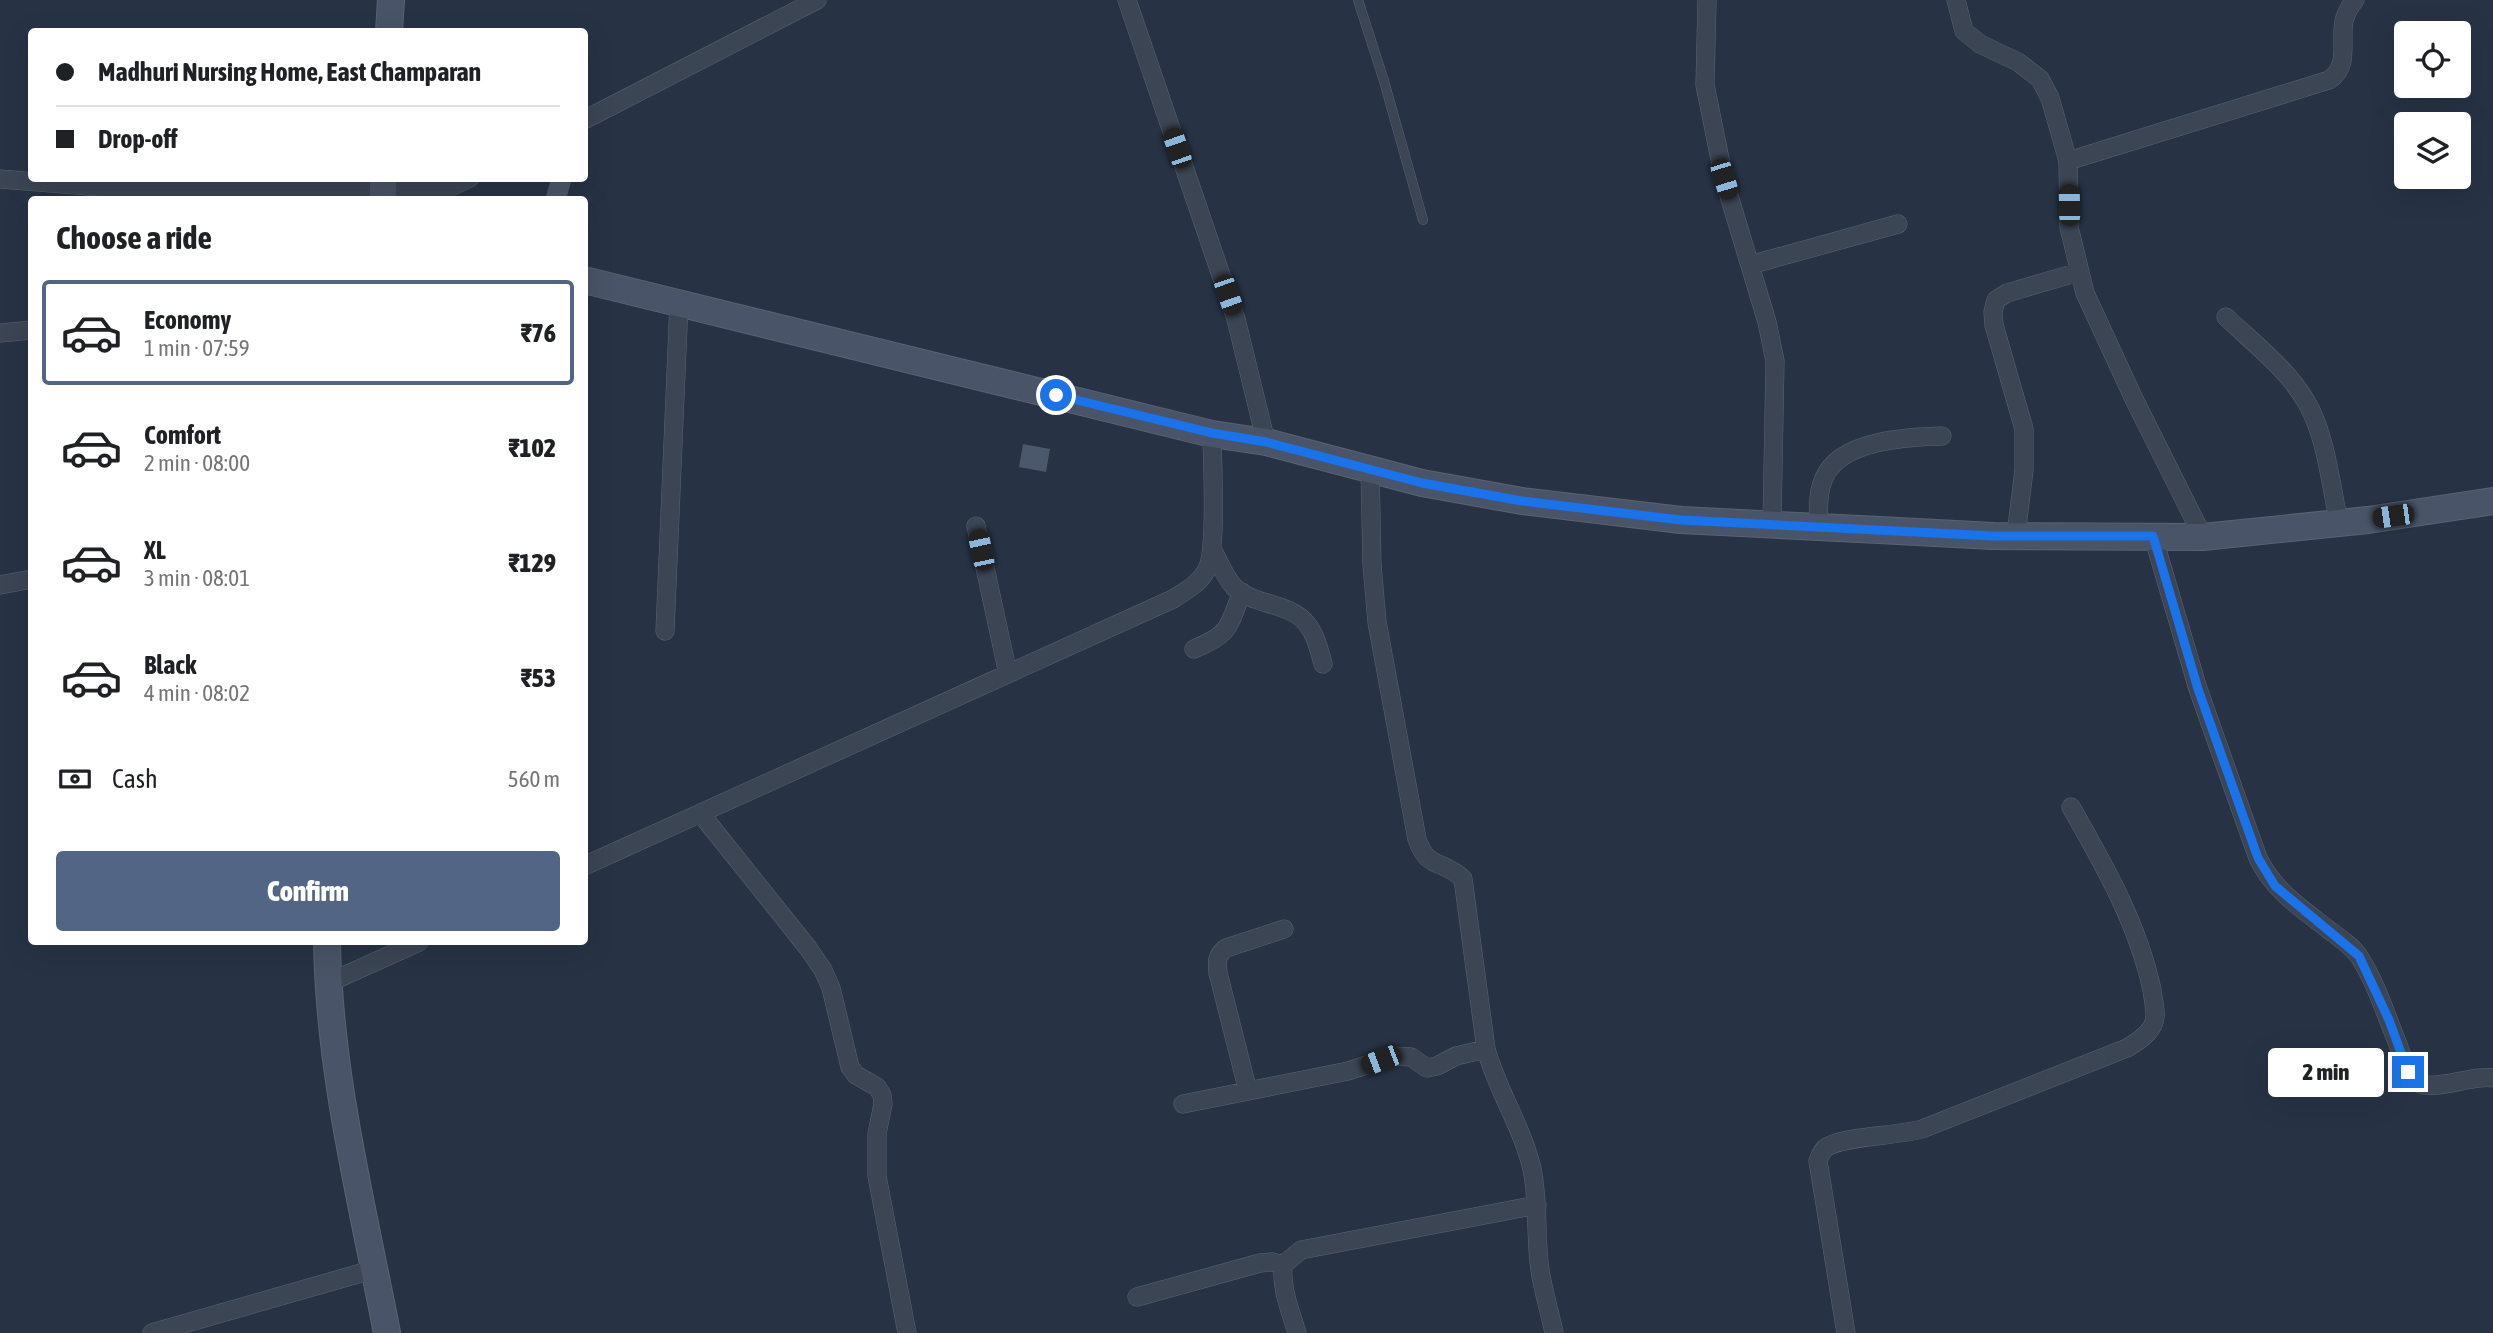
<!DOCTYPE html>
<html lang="en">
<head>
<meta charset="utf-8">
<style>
	:root { --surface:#fff; --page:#f2f2f2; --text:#202124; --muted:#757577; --line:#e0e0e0; --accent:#536585 }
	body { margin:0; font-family:"Asap Condensed",sans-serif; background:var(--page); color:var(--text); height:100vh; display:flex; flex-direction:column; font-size:26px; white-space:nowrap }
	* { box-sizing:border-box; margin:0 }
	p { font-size:23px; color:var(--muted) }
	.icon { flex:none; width:38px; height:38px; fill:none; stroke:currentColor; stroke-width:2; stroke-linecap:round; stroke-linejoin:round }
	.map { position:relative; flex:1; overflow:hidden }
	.panel { position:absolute; left:28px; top:196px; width:560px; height:749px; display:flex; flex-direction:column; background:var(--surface); border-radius:7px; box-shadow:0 7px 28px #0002 }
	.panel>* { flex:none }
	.banner { position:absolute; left:28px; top:28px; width:560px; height:154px; border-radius:7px; box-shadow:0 7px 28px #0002; display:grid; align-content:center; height:154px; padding:0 28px; background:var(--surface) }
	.controls { position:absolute; left:2394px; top:21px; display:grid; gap:14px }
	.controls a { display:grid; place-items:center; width:77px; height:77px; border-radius:7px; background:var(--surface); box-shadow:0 7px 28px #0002; font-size:35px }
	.end { position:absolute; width:32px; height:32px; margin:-16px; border:9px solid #1a73e8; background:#fff; box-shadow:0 0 0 4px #fff }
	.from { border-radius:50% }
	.bubble { position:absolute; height:49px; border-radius:7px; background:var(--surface); box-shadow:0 7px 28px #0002; font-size:23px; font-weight:800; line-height:49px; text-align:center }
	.car { position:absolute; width:21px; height:42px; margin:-21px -10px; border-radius:9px; box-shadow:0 0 5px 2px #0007; background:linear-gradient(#222 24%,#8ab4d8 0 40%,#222 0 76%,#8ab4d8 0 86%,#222 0) }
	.banner b { display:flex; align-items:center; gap:24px; height:66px; font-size:26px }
	.banner b+b { border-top:2px solid var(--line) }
	.banner i { width:18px; height:18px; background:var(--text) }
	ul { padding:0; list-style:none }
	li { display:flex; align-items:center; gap:21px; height:105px; margin:0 14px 10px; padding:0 14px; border:4px solid transparent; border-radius:7px }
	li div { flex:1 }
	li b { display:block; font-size:26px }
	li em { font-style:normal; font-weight:800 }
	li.current { border-color:var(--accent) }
	li>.icon { width:63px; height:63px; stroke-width:1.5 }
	h2 { padding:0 28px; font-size:32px; line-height:84px }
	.pay { display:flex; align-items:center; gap:18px; height:77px; padding:0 28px; font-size:26px }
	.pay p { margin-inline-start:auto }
	.primary-button { display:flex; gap:14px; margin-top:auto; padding:14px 28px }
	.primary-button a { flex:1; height:80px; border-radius:7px; background:var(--accent); color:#fff; font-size:28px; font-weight:800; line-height:80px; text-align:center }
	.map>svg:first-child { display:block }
</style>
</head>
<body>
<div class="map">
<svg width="2493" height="1333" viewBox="0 0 2493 1333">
	<rect width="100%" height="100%" fill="#273345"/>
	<path fill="#4b576b" d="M 551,178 L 572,178 L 566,200 L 545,200 Z
		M 1023,444 L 1050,449 L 1046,472 L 1019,467 Z"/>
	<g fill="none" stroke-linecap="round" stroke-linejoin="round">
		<defs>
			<path id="lane" d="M 1358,0 L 1384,81 L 1423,220"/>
			<path id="street" d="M 1127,0 L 1236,319 L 1266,442
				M 1707,0 L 1705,85 L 1724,179 L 1767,322 L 1775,361 L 1772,524
				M 1956,0 L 1964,31 L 1980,44 L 2018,62 L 2040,79 L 2050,98 L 2068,161 L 2069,227 L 2085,293 L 2134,399 L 2203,537
				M 584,120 L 817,0
				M 2068,161 L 2329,80 C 2350,67 2340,42 2344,21 C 2346,13 2350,6 2355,0
				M 0,179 L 149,191 L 325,189 L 383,192 L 449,188 L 470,178
				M 1750,265 L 1898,224
				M 2226,317 C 2253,343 2288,369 2307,403 C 2326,436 2331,486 2339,523
				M 0,333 L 32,330
				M 1370,469 L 1372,565 L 1377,622 L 1417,839 C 1428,871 1443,859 1463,879 L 1486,1049 C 1497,1090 1522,1126 1532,1169 C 1539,1202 1535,1237 1540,1270 C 1543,1291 1550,1312 1554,1333
				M 976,526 L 1008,674
				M 1818,527 C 1819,511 1817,493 1824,478 C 1840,440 1907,437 1942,436
				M 2016,535 L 2024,470 L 2024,429 L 1994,325 L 1993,312 L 1996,300 L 2007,293 L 2079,272
				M 2153,536 L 2198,689 L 2258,858 C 2274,891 2301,908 2329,930 C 2340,938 2353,947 2360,958 C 2376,983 2386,1015 2397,1042 C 2402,1054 2405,1071 2415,1081 C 2429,1094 2473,1074 2493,1078
				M 1212,549 C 1219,561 1224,576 1234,587 C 1254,606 1290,602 1307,624 C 1316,635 1319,650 1323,664
				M 0,585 L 32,579
				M 665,631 L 679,303
				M 1194,649 C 1231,634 1228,627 1242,592
				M 701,814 L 808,948 L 823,970 L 831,988 L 850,1067 L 856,1075 L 877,1087 L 882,1095 L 883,1104 L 877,1134 L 877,1176 L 907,1333
				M 584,866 L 1173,599 C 1185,591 1199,584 1206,571 C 1218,553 1212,460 1212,434
				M 328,983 L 419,942
				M 1248,1091 L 1218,973 C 1217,961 1216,956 1226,948 L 1284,929
				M 1183,1104 L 1348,1071 L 1394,1056 L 1411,1057 L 1427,1068 L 1437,1066 L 1456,1056 L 1486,1049
				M 1137,1297 L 1260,1263 L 1272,1262 L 1283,1265
				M 152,1333 L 375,1269
				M 1297,1333 C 1290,1310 1281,1289 1283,1265 L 1301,1250 L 1537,1205
				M 1846,1333 L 1818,1161 C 1820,1155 1822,1150 1827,1147 C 1844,1136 1898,1136 1922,1129 L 2127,1048 C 2137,1042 2150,1034 2154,1022 C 2157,1014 2153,999 2152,990 C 2138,924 2104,865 2071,807"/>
			<path id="secondary" d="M 389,32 L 391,0
				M 383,200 L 383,178
				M 584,280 L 1212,434 L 1266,442 L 1422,483 L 1522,501 L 1681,520 L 1879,530 L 1993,536 L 2203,537 L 2368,520 L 2493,501
				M 327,942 C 329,1074 362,1203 387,1333"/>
		</defs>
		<use href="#lane" stroke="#5a6372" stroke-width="10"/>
		<use href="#street" stroke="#5a6372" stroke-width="19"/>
		<use href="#secondary" stroke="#5a6372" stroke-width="28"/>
		<use href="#lane" stroke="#3c4554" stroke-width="9"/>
		<use href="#street" stroke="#3c4554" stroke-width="18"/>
		<use href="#secondary" stroke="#495468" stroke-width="26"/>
	</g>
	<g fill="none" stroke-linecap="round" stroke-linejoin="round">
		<path stroke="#1a73e8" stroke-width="9" d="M 1056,395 L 1212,433 L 1266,442 L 1422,483 L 1522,501 L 1681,520 L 1993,536 L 2153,536 L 2198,689 L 2258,858 L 2275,886 L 2359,956 L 2389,1020 L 2408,1072"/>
	</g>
</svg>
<div class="controls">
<a><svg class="icon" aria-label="locate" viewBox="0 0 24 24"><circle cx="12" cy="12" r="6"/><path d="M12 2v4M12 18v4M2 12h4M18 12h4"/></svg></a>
<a><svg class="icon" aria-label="layers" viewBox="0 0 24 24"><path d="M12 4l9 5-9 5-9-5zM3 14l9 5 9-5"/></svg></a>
</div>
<i class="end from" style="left:1056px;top:395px"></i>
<i class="end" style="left:2408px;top:1072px"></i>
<div class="bubble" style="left:2268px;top:1048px;width:116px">2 min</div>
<i class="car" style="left:1177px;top:148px;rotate:341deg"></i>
<i class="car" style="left:1724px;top:179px;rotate:163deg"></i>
<i class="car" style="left:2069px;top:205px;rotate:359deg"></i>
<i class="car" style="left:1228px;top:295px;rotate:161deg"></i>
<i class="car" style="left:2393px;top:516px;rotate:262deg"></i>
<i class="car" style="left:981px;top:550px;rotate:348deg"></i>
<i class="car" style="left:1381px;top:1060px;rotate:249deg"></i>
<div class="banner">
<b><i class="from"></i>Madhuri Nursing Home, East Champaran</b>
<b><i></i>Drop-off</b>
</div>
<section class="panel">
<h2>Choose a ride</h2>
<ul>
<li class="current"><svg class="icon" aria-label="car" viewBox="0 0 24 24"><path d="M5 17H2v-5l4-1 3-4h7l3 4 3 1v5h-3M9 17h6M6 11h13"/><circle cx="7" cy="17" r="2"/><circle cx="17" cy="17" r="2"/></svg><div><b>Economy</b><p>1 min · 07:59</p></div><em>₹76</em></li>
<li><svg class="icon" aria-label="car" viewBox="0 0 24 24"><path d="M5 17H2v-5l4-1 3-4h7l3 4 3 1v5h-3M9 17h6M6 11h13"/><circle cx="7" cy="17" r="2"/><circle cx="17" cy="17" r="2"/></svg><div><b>Comfort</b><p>2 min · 08:00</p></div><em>₹102</em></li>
<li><svg class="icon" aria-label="car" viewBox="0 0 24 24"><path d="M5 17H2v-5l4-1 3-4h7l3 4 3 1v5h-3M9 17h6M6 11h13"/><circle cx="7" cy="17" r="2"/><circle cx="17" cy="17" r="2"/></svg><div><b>XL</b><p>3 min · 08:01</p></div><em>₹129</em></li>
<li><svg class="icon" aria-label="car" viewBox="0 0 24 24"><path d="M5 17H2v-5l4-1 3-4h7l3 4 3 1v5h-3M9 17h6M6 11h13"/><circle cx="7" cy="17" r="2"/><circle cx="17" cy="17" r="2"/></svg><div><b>Black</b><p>4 min · 08:02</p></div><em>₹53</em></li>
</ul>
<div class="pay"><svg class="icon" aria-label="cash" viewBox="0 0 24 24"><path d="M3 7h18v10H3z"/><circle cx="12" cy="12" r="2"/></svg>Cash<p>560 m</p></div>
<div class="primary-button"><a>Confirm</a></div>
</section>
</div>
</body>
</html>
